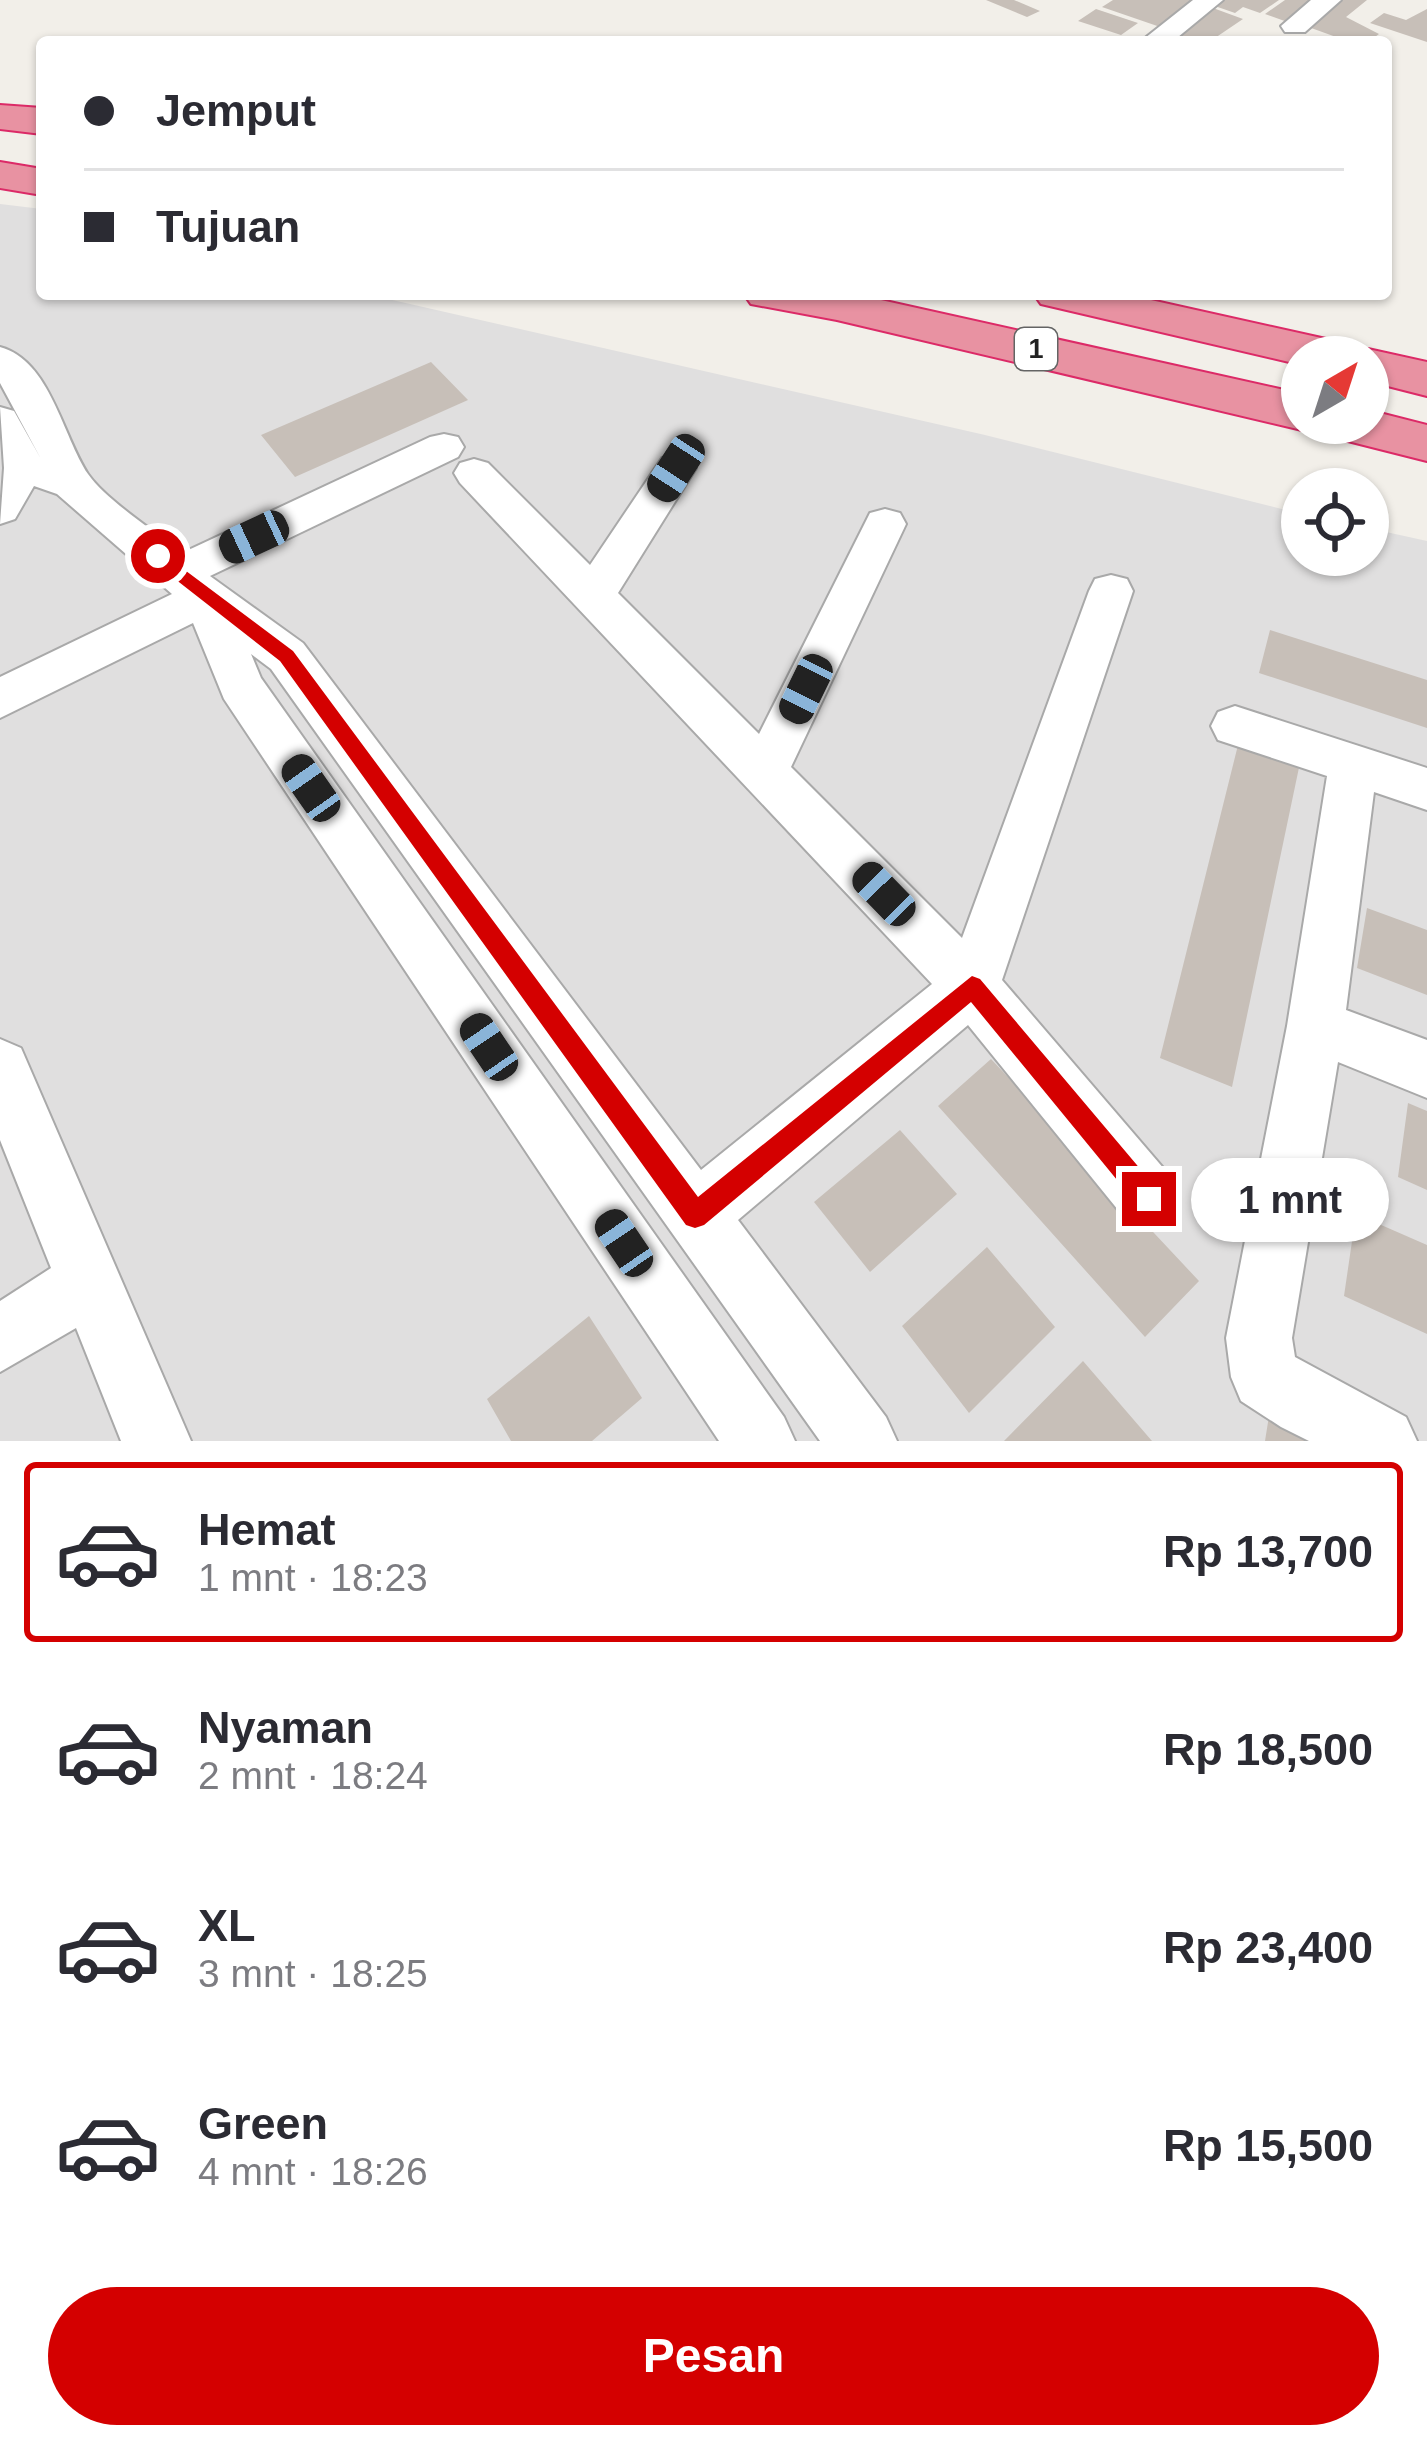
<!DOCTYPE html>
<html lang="id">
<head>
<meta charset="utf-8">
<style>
	:root { --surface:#fff; --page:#f2f2f3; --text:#2b2b33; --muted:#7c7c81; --line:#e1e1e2; --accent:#d40000 }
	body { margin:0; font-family:Arial,sans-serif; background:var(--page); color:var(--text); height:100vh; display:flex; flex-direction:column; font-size:45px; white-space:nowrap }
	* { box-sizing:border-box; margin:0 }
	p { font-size:39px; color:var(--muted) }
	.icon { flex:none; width:66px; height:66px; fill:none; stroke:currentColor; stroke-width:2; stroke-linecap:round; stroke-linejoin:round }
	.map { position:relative; height:1441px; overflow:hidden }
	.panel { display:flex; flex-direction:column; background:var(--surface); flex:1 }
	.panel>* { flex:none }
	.banner { position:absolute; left:36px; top:36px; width:1356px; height:264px; border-radius:12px; box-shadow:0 3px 9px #0004; display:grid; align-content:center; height:264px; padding:0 48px; background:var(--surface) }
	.needle { width:78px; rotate:39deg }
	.fabs { position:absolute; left:1281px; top:336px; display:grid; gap:24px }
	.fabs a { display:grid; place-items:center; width:108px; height:108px; border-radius:50%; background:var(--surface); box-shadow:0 3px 9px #0004; font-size:60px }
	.end { position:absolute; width:54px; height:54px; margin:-27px; border:15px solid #d40000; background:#fff; box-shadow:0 0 0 6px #fff }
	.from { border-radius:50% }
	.bubble { position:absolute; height:84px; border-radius:42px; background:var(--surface); box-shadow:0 3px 9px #0004; font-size:39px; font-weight:700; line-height:84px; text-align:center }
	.car { position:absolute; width:36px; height:72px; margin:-36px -18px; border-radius:15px; box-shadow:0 0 9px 3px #0007; background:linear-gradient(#222 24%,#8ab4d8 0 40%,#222 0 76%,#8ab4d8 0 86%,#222 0) }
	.banner b { display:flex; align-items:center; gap:42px; height:114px; font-size:45px }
	.banner b+b { border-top:3px solid var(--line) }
	.banner i { width:30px; height:30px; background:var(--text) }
	ul { padding:21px 0 0; list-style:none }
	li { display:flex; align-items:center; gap:36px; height:180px; margin:0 24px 18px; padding:0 24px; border:6px solid transparent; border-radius:12px }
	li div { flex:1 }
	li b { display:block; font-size:45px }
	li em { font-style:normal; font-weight:700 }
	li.selected { border-color:var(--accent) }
	li>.icon { width:108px; height:108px; stroke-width:1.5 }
	.button { display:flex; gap:24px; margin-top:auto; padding:24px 48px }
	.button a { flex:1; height:138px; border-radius:72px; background:var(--accent); color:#fff; font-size:48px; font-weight:700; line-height:138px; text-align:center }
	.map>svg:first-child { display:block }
</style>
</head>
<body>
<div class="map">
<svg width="1427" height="1441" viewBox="0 0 1427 1441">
	<rect width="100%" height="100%" fill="#f2efe9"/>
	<path fill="#e0dfdf" d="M 0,204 L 42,209 L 42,294 L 366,294 L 985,435 L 1302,514 L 1302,555 L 1368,555 L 1368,528 L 1427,541 L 1427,1441 L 0,1441 Z"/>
	<path fill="#c7bfb8" d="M 986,0 L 1014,0 L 1040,11 L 1027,17 Z
		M 1113,0 L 1204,0 L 1166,29 L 1102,7 Z
		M 1214,0 L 1279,0 L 1260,13 L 1243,7 L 1235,13 L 1209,4 Z
		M 1285,0 L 1320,0 L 1293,24 L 1265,14 Z
		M 1334,0 L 1367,0 L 1346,17 L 1379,34 L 1368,42 L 1350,42 L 1300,24 Z
		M 1213,8 L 1243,19 L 1209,42 L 1163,42 Z
		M 1096,9 L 1138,23 L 1121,35 L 1078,21 Z
		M 1427,9 L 1427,42 L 1370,23 L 1384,13 L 1406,20 Z
		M 431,362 L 468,400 L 295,477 L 261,435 Z
		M 1270,630 L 1427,680 L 1427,728 L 1259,673 Z
		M 1240,737 L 1301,758 L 1232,1087 L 1160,1058 Z
		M 1367,908 L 1427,930 L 1427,995 L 1357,968 Z
		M 991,1059 L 1199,1281 L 1145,1337 L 938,1106 Z
		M 1408,1103 L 1427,1111 L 1427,1190 L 1398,1177 Z
		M 900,1130 L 957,1194 L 870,1272 L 814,1202 Z
		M 1356,1214 L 1427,1245 L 1427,1334 L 1344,1296 Z
		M 987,1247 L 1055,1327 L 969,1413 L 902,1326 Z
		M 589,1316 L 642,1398 L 592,1441 L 511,1441 L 487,1399 Z
		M 1083,1361 L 1152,1441 L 1004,1441 Z
		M 1272,1397 L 1366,1441 L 1265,1441 Z"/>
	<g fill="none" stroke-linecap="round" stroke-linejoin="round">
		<defs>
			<path id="minor" d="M 1193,0 L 1223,0 L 1172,42 L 1140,42 Z
				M 1311,0 L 1341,0 L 1305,32 L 1285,32 L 1281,26 Z
				M 0,347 C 50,360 63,437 88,474 C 106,500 156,532 182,553 L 430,437 L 444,434 L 458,437 L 464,447 L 458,457 L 210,576 L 303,643 L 701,1170 L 932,984 L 460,483 L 454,473 L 460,463 L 474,459 L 488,463 L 590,565 L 662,458 L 676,454 L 690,458 L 696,468 L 618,593 L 759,734 L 870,513 L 885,509 L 900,513 L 906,524 L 791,767 L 962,938 L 1089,591 L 1095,579 L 1111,575 L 1127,579 L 1133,591 L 1002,980 L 1171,1177 L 1180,1199 L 1171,1221 L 1149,1230 L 1127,1221 L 968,1025 L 738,1220 L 886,1417 L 897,1441 L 820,1441 L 271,669 L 251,654 L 261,678 L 784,1417 L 795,1441 L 719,1441 L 224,699 L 193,623 L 0,718 L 0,677 L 172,594 L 57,494 L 34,486 L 15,519 L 0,524 L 4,468 L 0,407 L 14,411 L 41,459 L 0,383 Z
				M 1235,706 L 1427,768 L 1427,810 L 1374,792 L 1346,1010 L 1427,1040 L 1427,1098 L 1338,1062 L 1292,1338 L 1295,1357 L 1406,1417 L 1417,1441 L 1309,1441 L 1281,1427 L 1241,1401 L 1231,1377 L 1226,1338 L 1287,1026 L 1327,776 L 1218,740 L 1211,726 L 1218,712 Z
				M 0,1039 L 21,1048 L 191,1441 L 121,1441 L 76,1328 L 0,1372 L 0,1301 L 51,1268 L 0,1140 Z"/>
			<path id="motorway" d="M 0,105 L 42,108 L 42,134 L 0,129 Z
				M 0,162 L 42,169 L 42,195 L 0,188 Z
				M 744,294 L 854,294 L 1302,394 L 1302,423 L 1368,423 L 1368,410 L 1427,425 L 1427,461 L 1328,436 L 1321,424 L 1302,430 L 837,320 L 751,304 Z
				M 1034,294 L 1124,294 L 1335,341 L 1353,346 L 1357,352 L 1368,349 L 1427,362 L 1427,396 L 1368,381 L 1368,357 L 1302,357 L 1302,365 L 1041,304 Z"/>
		</defs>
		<use href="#minor" stroke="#a9a9a9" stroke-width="4"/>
		<use href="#motorway" stroke="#dc2a67" stroke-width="4"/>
		<use href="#minor" fill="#fff" fill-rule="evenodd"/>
		<use href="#motorway" fill="#e892a2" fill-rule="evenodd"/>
	</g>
	<path fill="#d40000" d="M 158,550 L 293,651 L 698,1197 L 972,976 L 980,979 L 1158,1190 L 1162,1199 L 1158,1208 L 1149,1212 L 1140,1208 L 971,1002 L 704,1225 L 695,1228 L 686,1225 L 280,661 L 152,561 L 152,552 Z"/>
	<g text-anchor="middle" stroke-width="12" stroke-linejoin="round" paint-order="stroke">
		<rect fill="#fff" stroke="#646464" stroke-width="3" x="1015" y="328" width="42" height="42" rx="9"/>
		<g font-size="27" font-weight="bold" fill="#222">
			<text x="1036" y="358">1</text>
		</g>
	</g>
</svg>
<div class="fabs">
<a><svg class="needle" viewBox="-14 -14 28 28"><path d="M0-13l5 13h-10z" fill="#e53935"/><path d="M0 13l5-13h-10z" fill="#7c7c81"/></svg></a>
<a><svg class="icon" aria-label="locate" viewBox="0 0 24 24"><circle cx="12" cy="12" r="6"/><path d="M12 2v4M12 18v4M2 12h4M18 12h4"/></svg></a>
</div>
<i class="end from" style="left:158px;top:556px"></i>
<i class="end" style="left:1149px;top:1199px"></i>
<div class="bubble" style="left:1191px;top:1158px;width:198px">1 mnt</div>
<i class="car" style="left:676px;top:468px;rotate:213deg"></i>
<i class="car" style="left:254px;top:537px;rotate:245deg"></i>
<i class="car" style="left:806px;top:689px;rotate:206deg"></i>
<i class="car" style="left:311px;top:788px;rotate:325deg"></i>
<i class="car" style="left:884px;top:894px;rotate:316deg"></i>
<i class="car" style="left:489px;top:1047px;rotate:326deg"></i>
<i class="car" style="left:624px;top:1243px;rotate:326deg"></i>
<div class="banner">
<b><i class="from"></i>Jemput</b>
<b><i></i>Tujuan</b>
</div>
</div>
<section class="panel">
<ul>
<li class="selected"><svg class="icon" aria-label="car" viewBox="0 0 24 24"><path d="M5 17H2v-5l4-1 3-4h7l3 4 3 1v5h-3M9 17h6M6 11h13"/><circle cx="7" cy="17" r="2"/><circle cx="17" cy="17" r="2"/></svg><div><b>Hemat</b><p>1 mnt · 18:23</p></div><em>Rp 13,700</em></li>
<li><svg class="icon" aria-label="car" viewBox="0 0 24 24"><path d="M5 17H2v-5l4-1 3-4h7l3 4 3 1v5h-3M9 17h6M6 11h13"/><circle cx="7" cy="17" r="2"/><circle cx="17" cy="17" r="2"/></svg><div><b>Nyaman</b><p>2 mnt · 18:24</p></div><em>Rp 18,500</em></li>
<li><svg class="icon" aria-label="car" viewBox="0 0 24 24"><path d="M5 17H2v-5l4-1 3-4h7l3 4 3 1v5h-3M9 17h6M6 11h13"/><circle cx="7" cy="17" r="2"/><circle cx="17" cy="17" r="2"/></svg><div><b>XL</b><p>3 mnt · 18:25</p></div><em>Rp 23,400</em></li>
<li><svg class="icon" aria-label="car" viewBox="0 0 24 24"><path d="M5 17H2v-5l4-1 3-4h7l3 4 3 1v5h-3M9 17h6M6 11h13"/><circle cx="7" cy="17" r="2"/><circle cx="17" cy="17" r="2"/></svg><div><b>Green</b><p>4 mnt · 18:26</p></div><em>Rp 15,500</em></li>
</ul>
<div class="button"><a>Pesan</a></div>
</section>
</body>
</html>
